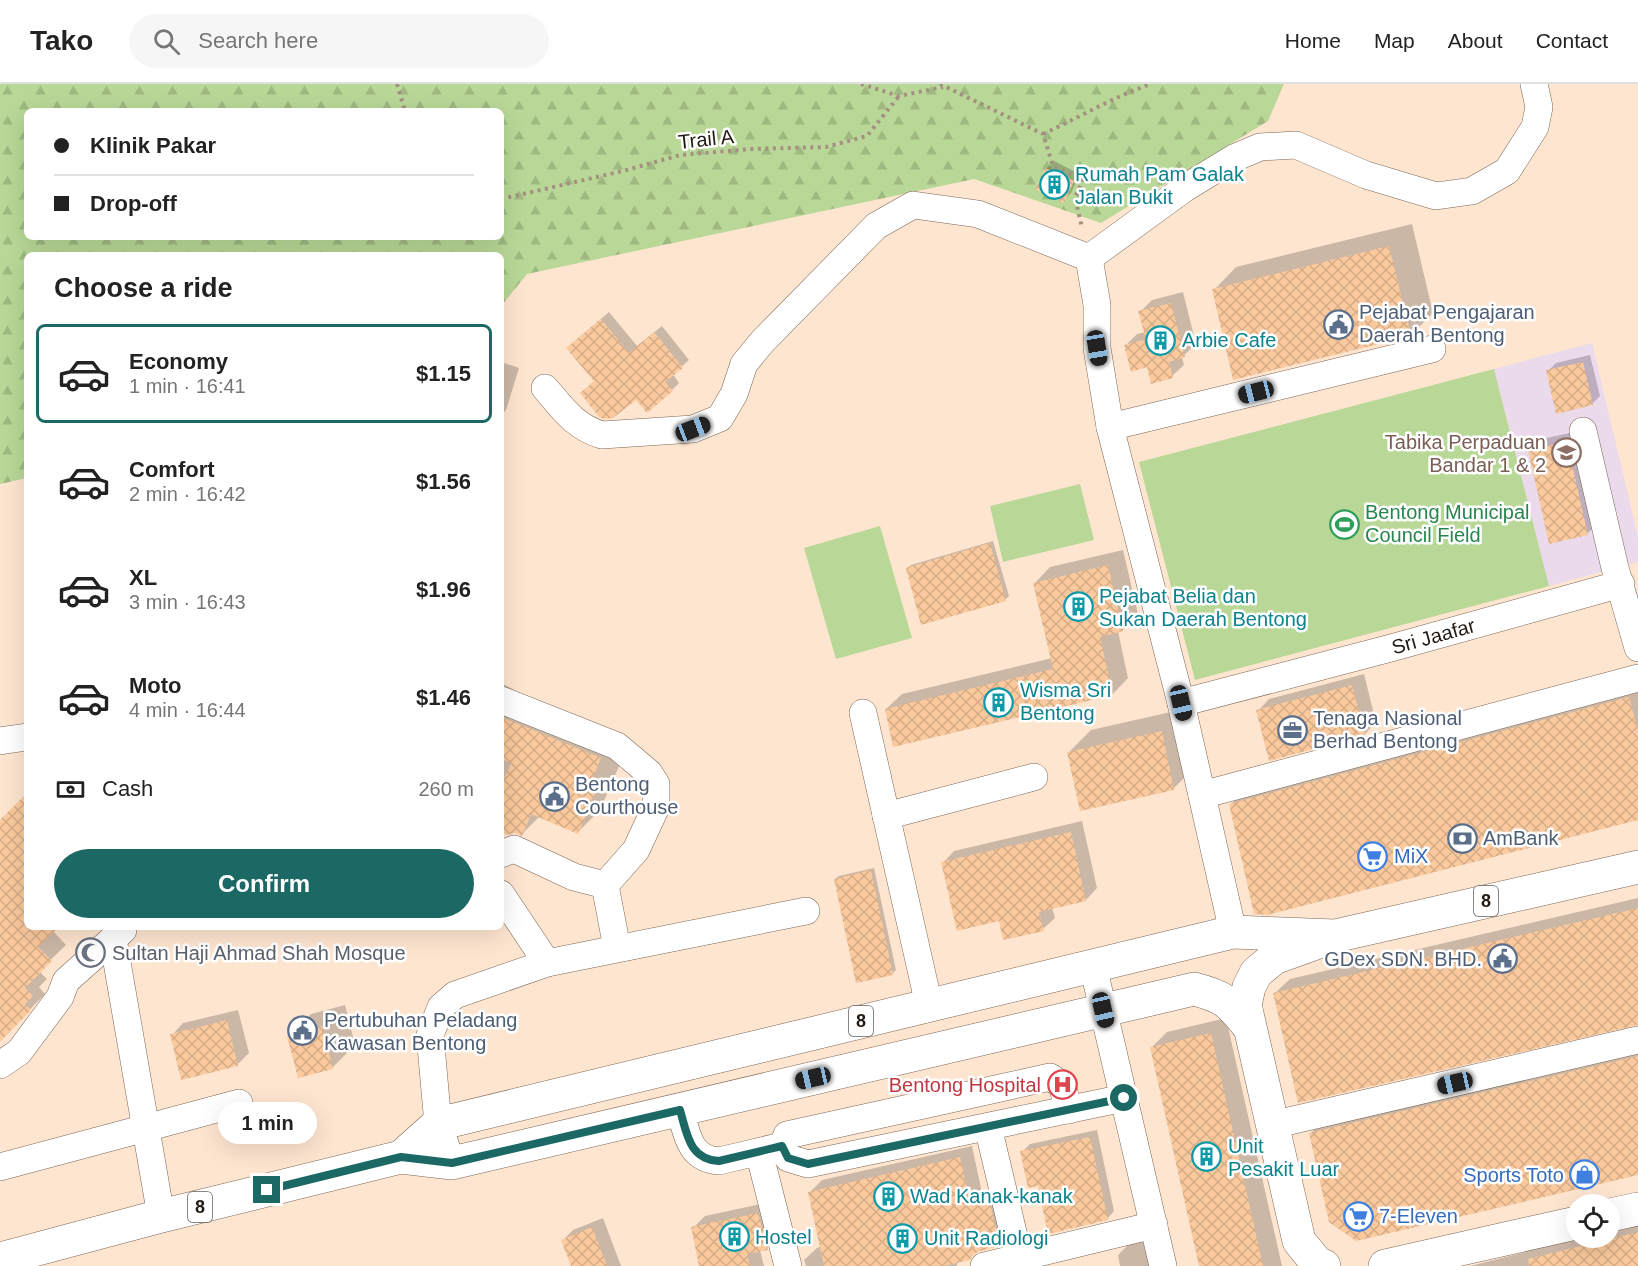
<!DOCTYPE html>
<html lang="en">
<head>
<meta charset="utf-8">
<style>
	:root { --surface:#fff; --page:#f6f6f6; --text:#222; --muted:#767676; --line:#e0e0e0; --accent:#1b6865 }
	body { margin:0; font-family:Arial,sans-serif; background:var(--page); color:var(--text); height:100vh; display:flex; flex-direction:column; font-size:22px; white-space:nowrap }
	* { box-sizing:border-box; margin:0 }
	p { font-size:20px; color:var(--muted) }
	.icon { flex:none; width:33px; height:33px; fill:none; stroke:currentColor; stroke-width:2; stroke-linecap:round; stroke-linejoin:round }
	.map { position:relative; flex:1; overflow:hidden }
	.details { position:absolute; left:24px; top:168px; width:480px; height:678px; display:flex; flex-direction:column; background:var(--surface); border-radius:9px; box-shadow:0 6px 24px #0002 }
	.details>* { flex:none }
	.top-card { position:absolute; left:24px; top:24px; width:480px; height:132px; border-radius:9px; box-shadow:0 6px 24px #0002; display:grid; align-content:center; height:132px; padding:0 30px; background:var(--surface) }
	.tools { position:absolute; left:1566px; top:1110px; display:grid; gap:12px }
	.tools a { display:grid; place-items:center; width:54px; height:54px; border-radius:50%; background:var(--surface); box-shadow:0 6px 24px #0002; font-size:30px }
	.end { position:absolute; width:27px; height:27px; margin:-14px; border:8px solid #1b6865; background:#fff; box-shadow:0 0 0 3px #fff }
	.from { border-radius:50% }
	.bubble { position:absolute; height:42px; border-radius:21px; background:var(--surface); box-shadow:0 6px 24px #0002; font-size:20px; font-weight:700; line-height:42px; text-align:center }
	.car { position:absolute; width:18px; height:36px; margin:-18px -9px; border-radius:8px; box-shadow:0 0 4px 2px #0007; background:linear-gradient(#222 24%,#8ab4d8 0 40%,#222 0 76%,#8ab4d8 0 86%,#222 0) }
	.top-card b { display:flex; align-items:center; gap:21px; height:57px; font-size:22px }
	.top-card b+b { border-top:2px solid var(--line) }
	.top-card i { width:15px; height:15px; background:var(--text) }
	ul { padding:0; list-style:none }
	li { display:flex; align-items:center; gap:18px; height:99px; margin:0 12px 9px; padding:0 18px; border:3px solid transparent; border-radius:9px }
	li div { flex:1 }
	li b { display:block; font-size:22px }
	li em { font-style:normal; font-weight:700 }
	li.selected { border-color:var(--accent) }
	li>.icon { width:54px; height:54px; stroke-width:1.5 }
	h2 { padding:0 30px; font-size:27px; line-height:72px }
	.pay { display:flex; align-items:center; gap:15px; height:66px; padding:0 30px; font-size:22px }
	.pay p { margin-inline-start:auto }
	.button { display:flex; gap:12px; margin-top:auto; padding:12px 30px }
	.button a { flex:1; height:69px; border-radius:36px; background:var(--accent); color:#fff; font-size:24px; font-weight:700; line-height:69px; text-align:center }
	header { display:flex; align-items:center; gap:36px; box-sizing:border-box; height:84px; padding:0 30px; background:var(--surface); border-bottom:2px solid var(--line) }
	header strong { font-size:28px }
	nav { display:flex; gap:33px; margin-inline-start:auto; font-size:21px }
	.search { width:420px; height:54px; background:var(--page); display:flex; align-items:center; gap:15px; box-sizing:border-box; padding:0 21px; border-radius:33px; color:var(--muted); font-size:22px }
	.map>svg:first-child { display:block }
</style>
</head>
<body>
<header>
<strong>Tako</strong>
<div class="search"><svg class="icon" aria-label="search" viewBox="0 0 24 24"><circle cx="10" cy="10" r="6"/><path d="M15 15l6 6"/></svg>Search here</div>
<nav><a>Home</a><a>Map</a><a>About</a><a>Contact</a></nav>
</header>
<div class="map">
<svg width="1638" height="1182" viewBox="0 0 1638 1182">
	<defs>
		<pattern id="forest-firs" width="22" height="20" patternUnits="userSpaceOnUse" patternTransform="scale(1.5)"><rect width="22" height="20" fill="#b9d897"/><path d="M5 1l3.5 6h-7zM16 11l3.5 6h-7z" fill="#9fb981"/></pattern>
		<pattern id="building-cross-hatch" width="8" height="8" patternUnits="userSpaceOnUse" patternTransform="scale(1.5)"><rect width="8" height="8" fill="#fac99d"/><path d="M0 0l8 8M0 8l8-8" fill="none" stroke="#d6ac86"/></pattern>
	</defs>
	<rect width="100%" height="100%" fill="#fee5d0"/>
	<path fill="#ebdaec" d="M 1592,259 L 1638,453 L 1638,478 L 1549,502 L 1494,285 Z"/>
	<path fill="url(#forest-firs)" fill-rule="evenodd" d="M 0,0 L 1284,0 L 1268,37 L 1101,139 L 974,95 L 527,190 L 501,222 L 501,171 L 27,171 L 27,394 L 0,400 ZM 27,27 L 501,27 L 501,153 L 27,153 Z"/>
	<path fill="#b9d897" d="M 1494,285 L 1549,502 L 1195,596 L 1139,378 Z
		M 1080,400 L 1094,456 L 1003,478 L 990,422 Z
		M 880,442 L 912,554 L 836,575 L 804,464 Z"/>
	<path fill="#0003" d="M 1054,77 L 1080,90 L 1071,109 L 1063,117 L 1046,85 Z
		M 1412,140 L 1433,229 L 1411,251 L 1214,206 L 1236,183 Z
		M 1183,208 L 1196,260 L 1182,273 L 1184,281 L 1172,292 L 1148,281 L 1125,262 L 1137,250 L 1146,248 L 1140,228 L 1152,216 Z
		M 609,228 L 637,262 L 662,242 L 689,276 L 673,290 L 679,299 L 672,306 L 637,313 L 595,297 L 576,256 Z
		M 1590,271 L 1600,312 L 1592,320 L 1548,287 L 1556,279 Z
		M 501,278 L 519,284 L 506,326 L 501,332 Z
		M 1579,347 L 1599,438 L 1587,450 L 1530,367 L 1542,355 Z
		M 993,457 L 1009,512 L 1005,516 L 907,484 L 911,481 Z
		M 1123,466 L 1138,530 L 1123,546 L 1118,547 L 1128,594 L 1113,610 L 886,625 L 902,610 L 1052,574 L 1035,499 L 1050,483 Z
		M 1364,590 L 1376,638 L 1365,650 L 1270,675 L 1258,627 L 1269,615 Z
		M 501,599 L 511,604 L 622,675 L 600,726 L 578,748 L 540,732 L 522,750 L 501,746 Z
		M 1638,600 L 1638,735 L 1230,721 L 1246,705 Z
		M 1184,625 L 1196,682 L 1173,705 L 1068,669 L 1091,646 Z
		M 27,711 L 27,843 L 57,843 L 53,847 L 66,861 L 39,887 L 47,895 L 39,903 L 45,910 L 0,956 L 0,737 Z
		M 1082,737 L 1097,804 L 1086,816 L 1052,824 L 1055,834 L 1043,845 L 1000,835 L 943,779 L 954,767 Z
		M 874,784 L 896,886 L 892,890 L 835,795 L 839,792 Z
		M 1638,814 L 1638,939 L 1275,909 L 1290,895 Z
		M 345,921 L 355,961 L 333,983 L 299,992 L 289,952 L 311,930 Z
		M 238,926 L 249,969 L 237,981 L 172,951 L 183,939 Z
		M 1226,934 L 1282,1182 L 1200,1182 L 1151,964 L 1167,948 Z
		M 1638,962 L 1638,1090 L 1311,1049 L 1325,1034 Z
		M 1097,1046 L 1114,1127 L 1107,1135 L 1039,1100 L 1022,1068 L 1030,1060 Z
		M 972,1062 L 982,1109 L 1001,1104 L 1011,1148 L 999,1161 L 979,1165 L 957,1178 L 957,1182 L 806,1182 L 804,1176 L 817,1164 L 821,1162 L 809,1109 L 822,1096 Z
		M 770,1118 L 778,1153 L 767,1164 L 760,1166 L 764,1182 L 701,1182 L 693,1144 L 705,1132 Z
		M 603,1134 L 621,1182 L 572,1182 L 563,1156 L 573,1146 Z
		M 1638,1140 L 1638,1182 L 1470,1182 L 1583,1154 L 1610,1154 L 1610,1147 Z
		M 1157,1151 L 1169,1182 L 1120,1182 L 1118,1171 L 1132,1157 Z"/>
	<path fill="url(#building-cross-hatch)" d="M 1045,84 L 1074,97 L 1064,119 L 1035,105 Z
		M 1389,162 L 1411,252 L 1233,296 L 1212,205 Z
		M 1171,219 L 1185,273 L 1169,278 L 1173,294 L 1151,300 L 1147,283 L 1131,288 L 1124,261 L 1146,255 L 1138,227 Z
		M 601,235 L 629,269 L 654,248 L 683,284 L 665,298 L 673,307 L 647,329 L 636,316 L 613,334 L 604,335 L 599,333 L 580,309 L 594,297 L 566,264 Z
		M 1583,278 L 1593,321 L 1556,330 L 1546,286 Z
		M 1567,358 L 1588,451 L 1549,460 L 1528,366 Z
		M 990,459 L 1006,517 L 921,541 L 906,484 Z
		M 1108,481 L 1123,547 L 1100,553 L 1113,611 L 893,663 L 885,625 L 1053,585 L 1033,499 Z
		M 1352,601 L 1365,651 L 1269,677 L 1256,626 Z
		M 1629,613 L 1638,647 L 1638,736 L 1267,831 L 1254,830 L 1229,720 Z
		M 501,633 L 601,674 L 593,694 L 600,697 L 578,750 L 531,730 L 522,752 L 515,749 L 507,751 L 501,748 L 501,701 L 511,679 L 501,675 Z
		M 1162,647 L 1174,706 L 1080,727 L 1067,668 Z
		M 27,709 L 27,843 L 59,843 L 38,863 L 52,877 L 25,904 L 33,912 L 25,920 L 31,926 L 0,958 L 0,736 Z
		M 1071,748 L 1086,817 L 1039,828 L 1044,847 L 1003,856 L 999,837 L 957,847 L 941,778 Z
		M 871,786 L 893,891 L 856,899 L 834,795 Z
		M 1638,824 L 1638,941 L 1298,1019 L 1273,909 Z
		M 227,936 L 238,982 L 181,996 L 170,950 Z
		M 322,942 L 333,985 L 298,994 L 287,952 Z
		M 1211,949 L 1263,1182 L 1199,1182 L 1150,963 Z
		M 1638,972 L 1638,1091 L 1356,1157 L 1329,1138 L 1309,1049 Z
		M 1090,1053 L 1108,1136 L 1048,1150 L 1038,1102 L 1028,1104 L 1020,1067 Z
		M 960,1073 L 970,1120 L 989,1115 L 1000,1162 L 980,1167 L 974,1170 L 970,1176 L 944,1182 L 824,1182 L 808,1108 Z
		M 758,1129 L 768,1166 L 747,1170 L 750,1182 L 699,1182 L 691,1143 Z
		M 592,1143 L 607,1182 L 571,1182 L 561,1156 Z
		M 1638,1148 L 1638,1182 L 1529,1182 L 1528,1175 Z"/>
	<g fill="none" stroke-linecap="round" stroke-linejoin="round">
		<defs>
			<g id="minor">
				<path d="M 1089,174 L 1097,221 L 1097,264 L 1110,343 L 1181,619 L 1233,848"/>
				<path d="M 1089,174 L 1185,104 L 1234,74 L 1260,63 L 1296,61 L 1366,91 L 1436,112 L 1472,107 L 1507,87 L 1535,43 L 1539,23 L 1534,0"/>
				<path d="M 545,304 C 563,325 575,343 602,351 L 693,345 L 720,334 L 734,310 L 744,280 L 762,258 L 876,142 L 913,121 L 978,130 L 1089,174"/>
				<path d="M 1110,343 L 1432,265"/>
				<path d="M 1583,347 L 1615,484 L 1638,564"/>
				<path d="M 501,616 L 617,662 L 649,689 L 656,700 L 656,723 L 636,766 L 605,801 L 617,864"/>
				<path id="s1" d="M 1181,619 L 1391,564 L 1621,500"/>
				<path d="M 863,629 L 929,921"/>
				<path d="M 0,657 L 27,653"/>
				<path d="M 1202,711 L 1638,594"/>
				<path d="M 886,732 L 1034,693"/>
				<path d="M 501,770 L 514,765 L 574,793 L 605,801"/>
				<path d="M 501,810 L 547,879"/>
				<path d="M 113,855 L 161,1132"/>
				<path d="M 1093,882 L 1163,1182"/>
				<path d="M 0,981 L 19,968 L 60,913 L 66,897 L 123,846"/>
				<path d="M 680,1026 C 687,1050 689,1075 719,1077 L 782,1062 L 787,1051 L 1050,993 L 1062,1001 L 1069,1026"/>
				<path d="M 1272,1041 L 1638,956"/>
				<path d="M 988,1043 L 1021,1182"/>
				<path d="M 782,1062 L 788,1074 L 808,1080 L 1124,1014"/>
				<path d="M 759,1068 L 788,1182"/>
				<path d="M 452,1079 L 438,1040 L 430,951 L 441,923 L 455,911 L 547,879 L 806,827"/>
				<path d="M 0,1083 L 239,1019"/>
				<path d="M 984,1182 L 1154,1141"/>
			</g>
			<path id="major" d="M 401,1073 L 438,1040 L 1233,848 L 1335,852
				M 1610,1131 L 1638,1125
				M 0,1175 L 161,1132 L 401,1073 L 452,1079 L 1194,905 C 1226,913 1230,919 1250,944
				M 1324,1182 L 1317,1179 L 1299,1157 L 1245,921 L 1249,903 L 1256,889 L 1274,874 L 1335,852 L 1638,783
				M 1385,1182 L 1576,1139"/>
		</defs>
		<use href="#minor" stroke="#7b6654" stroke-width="28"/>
		<use href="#major" stroke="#7b6654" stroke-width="34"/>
		<path stroke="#a39081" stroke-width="4" stroke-dasharray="3 4.5" stroke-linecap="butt" d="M 397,0 L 405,27
			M 861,0 L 899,12 L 943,3
			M 940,0 L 1043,50 L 1053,82 L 1083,96 L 1075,113 L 1082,144
			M 1043,50 C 1080,33 1113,13 1151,0
			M 501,115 L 623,87 L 680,71 L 752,65 L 826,63 L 867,52 L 899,12"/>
		<use href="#minor" stroke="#fff" stroke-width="27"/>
		<use href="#major" stroke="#fff" stroke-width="33"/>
	</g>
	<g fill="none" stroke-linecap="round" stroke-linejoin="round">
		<path stroke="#1b6865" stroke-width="8" d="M 267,1106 L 401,1073 L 452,1079 L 680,1026 C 687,1050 689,1075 719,1077 L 782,1062 L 788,1074 L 808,1080 L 1124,1014"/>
	</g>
	<defs>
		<symbol id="building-ring" viewBox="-11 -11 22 22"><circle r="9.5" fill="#fff" stroke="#0f9aa8" stroke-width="1.5"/><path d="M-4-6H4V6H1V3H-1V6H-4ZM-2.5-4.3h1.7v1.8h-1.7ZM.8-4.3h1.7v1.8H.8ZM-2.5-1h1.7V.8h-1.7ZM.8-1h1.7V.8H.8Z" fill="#0f9aa8"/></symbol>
		<symbol id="civic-ring" viewBox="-11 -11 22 22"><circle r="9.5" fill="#fff" stroke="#5c6f8a" stroke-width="1.5"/><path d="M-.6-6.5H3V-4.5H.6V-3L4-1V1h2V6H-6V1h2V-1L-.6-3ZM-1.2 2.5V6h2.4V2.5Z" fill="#5c6f8a"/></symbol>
		<symbol id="school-ring" viewBox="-11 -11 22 22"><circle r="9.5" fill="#fff" stroke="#8d6e63" stroke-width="1.5"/><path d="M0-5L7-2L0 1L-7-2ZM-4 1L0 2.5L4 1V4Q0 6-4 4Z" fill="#8d6e63"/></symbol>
		<symbol id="stadium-ring" viewBox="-11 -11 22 22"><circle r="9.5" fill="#fff" stroke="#2e9e5b" stroke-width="1.5"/><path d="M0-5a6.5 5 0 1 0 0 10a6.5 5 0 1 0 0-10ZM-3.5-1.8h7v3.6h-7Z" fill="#2e9e5b"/></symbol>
		<symbol id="office-ring" viewBox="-11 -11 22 22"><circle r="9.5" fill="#fff" stroke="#5c6f8a" stroke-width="1.5"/><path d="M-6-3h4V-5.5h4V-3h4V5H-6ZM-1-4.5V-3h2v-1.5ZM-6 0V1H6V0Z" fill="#5c6f8a"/></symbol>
		<symbol id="bank-ring" viewBox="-11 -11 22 22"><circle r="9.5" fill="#fff" stroke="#5c6f8a" stroke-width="1.5"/><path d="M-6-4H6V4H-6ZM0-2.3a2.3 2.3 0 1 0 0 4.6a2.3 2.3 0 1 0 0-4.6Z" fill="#5c6f8a"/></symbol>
		<symbol id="supermarket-ring" viewBox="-11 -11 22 22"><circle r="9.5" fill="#fff" stroke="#3f7fe0" stroke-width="1.5"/><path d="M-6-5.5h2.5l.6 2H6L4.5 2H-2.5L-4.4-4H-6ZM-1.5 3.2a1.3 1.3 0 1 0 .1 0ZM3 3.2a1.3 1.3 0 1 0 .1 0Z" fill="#3f7fe0"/></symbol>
		<symbol id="mosque-ring" viewBox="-11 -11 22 22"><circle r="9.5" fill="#fff" stroke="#6b7280" stroke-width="1.5"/><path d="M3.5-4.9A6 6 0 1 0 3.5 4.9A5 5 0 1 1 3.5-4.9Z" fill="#6b7280"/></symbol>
		<symbol id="hospital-ring" viewBox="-11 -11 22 22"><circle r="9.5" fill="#fff" stroke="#e0444e" stroke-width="1.5"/><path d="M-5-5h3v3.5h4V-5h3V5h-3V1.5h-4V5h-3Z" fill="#e0444e"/></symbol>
		<symbol id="shop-ring" viewBox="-11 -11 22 22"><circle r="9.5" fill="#fff" stroke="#3f7fe0" stroke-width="1.5"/><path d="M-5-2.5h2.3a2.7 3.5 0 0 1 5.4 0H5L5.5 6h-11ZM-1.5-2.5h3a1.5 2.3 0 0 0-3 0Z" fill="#3f7fe0"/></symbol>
	</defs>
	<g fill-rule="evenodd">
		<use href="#building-ring" x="1038" y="84" width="33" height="33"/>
		<use href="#civic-ring" x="1322" y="224" width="33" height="33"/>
		<use href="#building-ring" x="1144" y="240" width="33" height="33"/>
		<use href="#school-ring" x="1550" y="352" width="33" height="33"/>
		<use href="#stadium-ring" x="1328" y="424" width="33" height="33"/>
		<use href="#building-ring" x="1062" y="506" width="33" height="33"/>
		<use href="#building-ring" x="982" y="602" width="33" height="33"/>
		<use href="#office-ring" x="1276" y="630" width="33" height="33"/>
		<use href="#civic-ring" x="538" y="696" width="33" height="33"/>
		<use href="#bank-ring" x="1446" y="738" width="33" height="33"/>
		<use href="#supermarket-ring" x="1356" y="756" width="33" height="33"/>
		<use href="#mosque-ring" x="74" y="852" width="33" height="33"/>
		<use href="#civic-ring" x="1486" y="858" width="33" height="33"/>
		<use href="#civic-ring" x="286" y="930" width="33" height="33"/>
		<use href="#hospital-ring" x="1046" y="984" width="33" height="33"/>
		<use href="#building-ring" x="1190" y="1056" width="33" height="33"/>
		<use href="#shop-ring" x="1568" y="1074" width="33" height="33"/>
		<use href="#building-ring" x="872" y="1096" width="33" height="33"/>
		<use href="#supermarket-ring" x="1342" y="1116" width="33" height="33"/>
		<use href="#building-ring" x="718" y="1136" width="33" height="33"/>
		<use href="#building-ring" x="886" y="1138" width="33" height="33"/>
	</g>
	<g text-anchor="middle" stroke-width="5" stroke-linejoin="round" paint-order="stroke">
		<g fill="#fff" stroke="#655f5a" stroke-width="1.5">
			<rect x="1474" y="802" width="24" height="30" rx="4.5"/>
			<rect x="849" y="922" width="24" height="30" rx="4.5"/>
			<rect x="188" y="1108" width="24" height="30" rx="4.5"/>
		</g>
		<g font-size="18" font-weight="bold" fill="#231a13">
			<text x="1486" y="823">8</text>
			<text x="861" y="943">8</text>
			<text x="200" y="1129">8</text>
		</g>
		<g font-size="20" fill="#231a13" stroke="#fff">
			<text transform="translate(706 55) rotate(-6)" y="7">Trail A</text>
			<text dy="7" stroke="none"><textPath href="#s1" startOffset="261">Sri Jaafar</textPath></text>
		</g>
		<g font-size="20" fill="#0d838f" stroke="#fff" text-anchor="start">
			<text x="1075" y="97">Rumah Pam Galak<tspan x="1075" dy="23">Jalan Bukit</tspan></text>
			<text x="1182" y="263">Arbie Cafe</text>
			<text x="1099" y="519">Pejabat Belia dan<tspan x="1099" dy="23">Sukan Daerah Bentong</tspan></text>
			<text x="1020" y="613">Wisma Sri<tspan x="1020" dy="23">Bentong</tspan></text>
			<text x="1228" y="1069">Unit<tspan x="1228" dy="23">Pesakit Luar</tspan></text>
			<text x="910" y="1119">Wad Kanak-kanak</text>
			<text x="755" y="1160">Hostel</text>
			<text x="924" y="1161">Unit Radiologi</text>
		</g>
		<g font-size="20" fill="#4e5e75" stroke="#fff" text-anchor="start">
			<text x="1359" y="235">Pejabat Pengajaran<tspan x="1359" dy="23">Daerah Bentong</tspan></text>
			<text x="1313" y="641">Tenaga Nasional<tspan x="1313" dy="23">Berhad Bentong</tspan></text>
			<text x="575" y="707">Bentong<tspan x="575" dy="23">Courthouse</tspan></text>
			<text x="1483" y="761">AmBank</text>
			<text x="1482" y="882" text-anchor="end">GDex SDN. BHD.</text>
			<text x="324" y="943">Pertubuhan Peladang<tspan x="324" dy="23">Kawasan Bentong</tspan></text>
		</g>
		<g font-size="20" fill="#785e54" stroke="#fff" text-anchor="end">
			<text x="1546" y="365">Tabika Perpaduan<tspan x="1546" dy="23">Bandar 1 &amp; 2</tspan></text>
		</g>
		<g font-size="20" fill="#27864d" stroke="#fff" text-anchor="start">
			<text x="1365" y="435">Bentong Municipal<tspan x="1365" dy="23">Council Field</tspan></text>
		</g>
		<g font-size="20" fill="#366cbe" stroke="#fff" text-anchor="start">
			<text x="1394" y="779">MiX</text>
			<text x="1564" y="1098" text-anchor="end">Sports Toto</text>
			<text x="1379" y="1139">7-Eleven</text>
		</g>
		<g font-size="20" fill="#5b616d" stroke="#fff" text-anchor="start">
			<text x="112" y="876">Sultan Haji Ahmad Shah Mosque</text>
		</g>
		<g font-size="20" fill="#be3a42" stroke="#fff" text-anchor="end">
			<text x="1041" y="1008">Bentong Hospital</text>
		</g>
	</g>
</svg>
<div class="tools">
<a><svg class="icon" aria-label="locate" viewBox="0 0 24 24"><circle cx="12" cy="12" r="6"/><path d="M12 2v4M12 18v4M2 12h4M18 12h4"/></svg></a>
</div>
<i class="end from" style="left:1124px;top:1014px"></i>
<i class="end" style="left:267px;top:1106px"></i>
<div class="bubble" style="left:218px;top:1018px;width:99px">1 min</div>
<i class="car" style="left:1097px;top:264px;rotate:171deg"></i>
<i class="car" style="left:1256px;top:308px;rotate:256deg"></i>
<i class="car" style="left:693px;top:345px;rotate:69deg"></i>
<i class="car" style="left:1181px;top:619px;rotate:167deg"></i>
<i class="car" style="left:1103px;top:926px;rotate:167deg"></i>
<i class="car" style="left:813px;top:994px;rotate:257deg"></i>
<i class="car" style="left:1455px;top:999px;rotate:257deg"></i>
<div class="top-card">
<b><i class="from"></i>Klinik Pakar</b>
<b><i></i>Drop-off</b>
</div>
<section class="details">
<h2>Choose a ride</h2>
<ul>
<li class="selected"><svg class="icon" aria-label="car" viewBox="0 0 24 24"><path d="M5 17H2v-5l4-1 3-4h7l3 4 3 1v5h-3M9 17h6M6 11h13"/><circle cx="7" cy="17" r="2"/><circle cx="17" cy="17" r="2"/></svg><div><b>Economy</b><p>1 min · 16:41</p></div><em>$1.15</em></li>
<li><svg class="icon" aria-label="car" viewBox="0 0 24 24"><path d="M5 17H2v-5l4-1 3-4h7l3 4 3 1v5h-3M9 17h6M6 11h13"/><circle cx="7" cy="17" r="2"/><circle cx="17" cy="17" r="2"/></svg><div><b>Comfort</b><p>2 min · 16:42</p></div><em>$1.56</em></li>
<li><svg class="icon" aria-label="car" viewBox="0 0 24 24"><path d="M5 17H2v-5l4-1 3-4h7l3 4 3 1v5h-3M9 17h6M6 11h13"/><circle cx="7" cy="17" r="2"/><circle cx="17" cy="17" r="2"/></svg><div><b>XL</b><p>3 min · 16:43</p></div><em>$1.96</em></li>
<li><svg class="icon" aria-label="car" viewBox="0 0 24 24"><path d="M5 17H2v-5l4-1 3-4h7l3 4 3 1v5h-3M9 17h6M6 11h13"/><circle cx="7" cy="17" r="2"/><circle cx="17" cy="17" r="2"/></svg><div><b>Moto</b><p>4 min · 16:44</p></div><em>$1.46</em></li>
</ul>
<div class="pay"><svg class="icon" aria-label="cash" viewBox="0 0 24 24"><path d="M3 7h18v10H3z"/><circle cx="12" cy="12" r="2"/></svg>Cash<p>260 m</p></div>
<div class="button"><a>Confirm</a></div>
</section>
</div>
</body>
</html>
